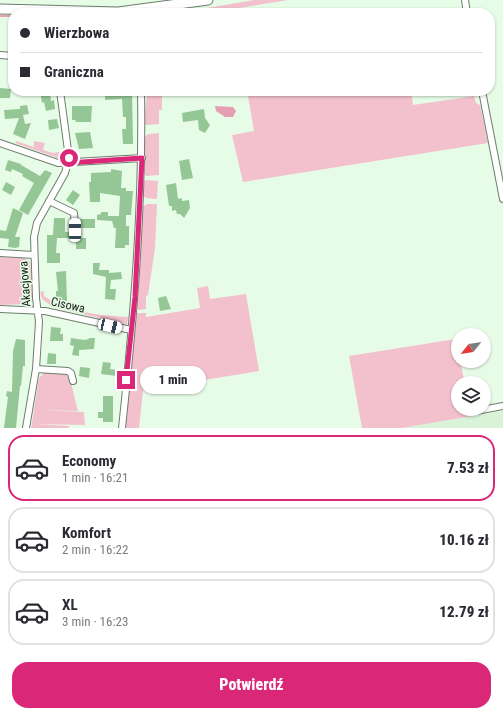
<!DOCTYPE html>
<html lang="pl">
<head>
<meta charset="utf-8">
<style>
	:root { --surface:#fff; --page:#f2f2f3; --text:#2b2b33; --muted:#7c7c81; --line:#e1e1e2; --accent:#db2777 }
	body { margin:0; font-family:"Roboto Condensed",sans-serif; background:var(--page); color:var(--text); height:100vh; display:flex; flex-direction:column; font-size:15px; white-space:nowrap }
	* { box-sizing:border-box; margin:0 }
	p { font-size:13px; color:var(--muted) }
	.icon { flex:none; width:22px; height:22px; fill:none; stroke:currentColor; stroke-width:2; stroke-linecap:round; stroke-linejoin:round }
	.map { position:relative; height:428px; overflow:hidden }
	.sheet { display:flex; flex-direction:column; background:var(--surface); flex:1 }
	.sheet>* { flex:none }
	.top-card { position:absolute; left:8px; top:8px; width:487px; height:88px; border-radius:16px; box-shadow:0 1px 3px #0004; display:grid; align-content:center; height:88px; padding:0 12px; background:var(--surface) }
	.needle { width:26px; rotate:240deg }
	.buttons { position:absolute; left:451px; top:328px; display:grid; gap:8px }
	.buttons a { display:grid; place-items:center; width:40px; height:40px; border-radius:50%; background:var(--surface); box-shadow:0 1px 3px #0004; font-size:20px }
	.end { position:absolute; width:18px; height:18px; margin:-9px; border:5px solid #db2777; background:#fff; box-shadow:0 0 0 2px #fff }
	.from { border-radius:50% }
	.bubble { position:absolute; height:28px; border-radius:14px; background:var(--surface); box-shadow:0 1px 3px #0004; font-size:13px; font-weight:800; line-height:28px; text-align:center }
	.car { position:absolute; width:12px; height:24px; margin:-12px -6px; border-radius:5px; box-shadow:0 0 3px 1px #0007; background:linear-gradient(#fff 24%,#345 0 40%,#fff 0 76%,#345 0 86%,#fff 0) }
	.top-card b { display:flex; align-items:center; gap:14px; height:38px; font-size:15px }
	.top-card b+b { border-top:1px solid var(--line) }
	.top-card i { width:10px; height:10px; background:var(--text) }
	ul { padding:7px 0 0; list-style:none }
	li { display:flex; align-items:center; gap:12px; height:66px; margin:0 8px 6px; padding:0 4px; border:2px solid var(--line); border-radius:16px }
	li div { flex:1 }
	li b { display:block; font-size:15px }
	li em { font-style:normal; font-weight:800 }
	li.active { border-color:var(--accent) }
	li>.icon { width:36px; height:36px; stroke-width:1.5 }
	.action { display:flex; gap:8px; margin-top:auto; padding:8px 12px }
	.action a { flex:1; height:46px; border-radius:16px; background:var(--accent); color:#fff; font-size:16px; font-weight:800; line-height:46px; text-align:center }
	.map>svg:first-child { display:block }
</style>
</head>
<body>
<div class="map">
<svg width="503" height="428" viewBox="0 0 503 428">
	<rect width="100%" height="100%" fill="#e7fce7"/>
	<path fill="#d9f3d8" d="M 503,411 L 503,428 L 402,428 Z"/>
	<path fill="#f3c0cd" d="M 254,0 L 288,0 L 208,13 L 202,13 L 201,10 L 177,13 Z
		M 149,91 L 162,92 L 162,110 L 159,110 L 159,124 L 146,125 L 144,123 L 147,94 Z
		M 270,91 L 411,91 L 413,105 L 474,96 L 476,103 L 480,105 L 488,143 L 243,182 L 232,135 L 254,131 L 248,96 Z
		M 159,133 L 159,175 L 146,176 L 143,172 L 144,138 L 148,134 Z
		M 16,141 L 34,147 L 34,141 L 45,143 L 43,150 L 53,153 L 65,151 L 63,156 L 58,158 L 15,143 Z
		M 147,180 L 158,181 L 157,199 L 146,198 L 142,195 L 143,181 Z
		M 147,204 L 157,204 L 155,248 L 148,295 L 146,296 L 146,309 L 139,310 L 136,308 L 142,207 Z
		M 0,257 L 23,258 L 30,261 L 32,297 L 28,304 L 0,305 Z
		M 208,286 L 210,299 L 246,294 L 259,371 L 143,390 L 139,428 L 124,428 L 136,313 L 146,313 L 146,317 L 200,308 L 197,288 Z
		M 44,291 L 44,296 C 66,312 103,316 130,317 L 131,302 L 133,302 L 131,318 L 128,318 L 127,325 L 124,324 L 53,307 L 42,299 L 40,292 Z
		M 456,339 L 458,361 L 460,361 L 465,383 L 458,383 L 458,409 L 470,409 L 472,416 L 402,428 L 362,428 L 349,356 Z
		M 45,372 L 67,373 L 69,375 L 78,411 L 38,410 L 84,412 L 85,425 L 34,424 L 69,426 L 69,428 L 31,428 L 39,378 Z"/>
	<path fill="#e49fb2" d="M 215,106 L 233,107 L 236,111 L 233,117 L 225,117 L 216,111 Z"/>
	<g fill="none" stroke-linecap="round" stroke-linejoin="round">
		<path stroke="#e49fb2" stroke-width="2" d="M 0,16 L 10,16"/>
	</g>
	<path fill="#95c695" d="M 0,88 L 11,89 L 10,98 L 0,98 Z
		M 40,91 L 50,92 L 51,101 L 54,100 L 55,109 L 46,111 L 44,102 L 42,103 Z
		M 122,91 L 132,91 L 133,144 L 123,144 L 122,129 L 126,129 L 126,117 L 123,117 L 122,99 L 105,100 L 105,93 Z
		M 27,105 L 29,114 L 23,115 L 25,124 L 31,123 L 25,139 L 13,134 L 19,118 L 5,119 L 4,110 L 20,109 L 20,106 Z
		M 72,106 L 92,106 L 91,122 L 75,122 L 76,120 L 72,120 Z
		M 204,109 L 205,118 L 210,125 L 205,133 L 199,130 L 198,120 L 183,122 L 182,113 Z
		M 57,119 L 59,128 L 49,130 L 48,120 Z
		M 90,132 L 93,148 L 79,149 L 75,133 Z
		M 189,159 L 193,178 L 182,180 L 179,161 Z
		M 8,160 L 21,164 L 21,165 L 40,176 L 45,170 L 52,173 L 28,215 L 19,210 L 34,183 L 22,176 L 23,174 L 12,169 L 11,172 L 5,170 Z
		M 111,169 L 122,171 L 121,188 L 126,188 L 126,191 L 133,191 L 131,215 L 126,215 L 126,226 L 129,226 L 129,245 L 125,245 L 125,248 L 115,248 L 116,228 L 114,228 L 112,221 L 97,220 L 97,215 L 101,214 L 101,212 L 108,212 L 108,216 L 119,216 L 120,196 L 100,193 L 100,202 L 90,202 L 89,182 L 91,182 L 91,173 L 111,172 Z
		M 6,182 L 15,187 L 11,195 L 2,190 Z
		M 176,183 L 178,199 L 182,198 L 182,201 L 189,200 L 190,208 L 184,218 L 180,214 L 177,214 L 176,210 L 172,211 L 172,206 L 169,206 L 166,185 Z
		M 73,190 L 80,195 L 73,205 L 66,200 Z
		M 13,208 L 23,213 L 15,237 L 20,237 L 19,247 L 15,248 L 8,247 L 9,239 L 0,238 L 0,230 L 6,231 Z
		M 54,218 L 65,218 L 65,232 L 71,232 L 72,238 L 57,238 L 56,253 L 60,253 L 60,263 L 47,263 L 47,235 L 53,235 Z
		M 80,219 L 95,219 L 95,228 L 82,228 Z
		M 76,238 L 86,238 L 86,249 L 76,249 Z
		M 93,263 L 100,263 L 99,270 L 109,270 L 109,273 L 121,272 L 122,279 L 111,280 L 110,289 L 116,289 L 115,300 L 105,299 L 106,277 L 93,274 Z
		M 66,271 L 67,301 L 56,301 L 56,291 L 58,291 L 56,272 Z
		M 166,296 L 171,309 L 160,311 L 158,298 Z
		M 51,327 L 61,328 L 60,334 L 63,334 L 63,341 L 50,341 Z
		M 71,338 L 84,340 L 89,339 L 89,338 L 95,338 L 94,349 L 79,350 L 79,356 L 72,355 L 74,346 L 70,345 Z
		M 16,339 L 25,340 L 25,366 L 23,366 L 21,386 L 20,386 L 16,428 L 4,428 L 8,397 L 6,396 L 7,391 L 12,392 L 13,351 Z
		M 48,353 L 56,354 L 56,364 L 47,364 Z
		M 103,362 L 111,363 L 110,369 L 118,370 L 117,376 L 101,374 Z
		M 80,367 L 90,368 L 89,378 L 79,376 Z
		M 103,396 L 113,396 L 113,422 L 103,422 L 103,418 L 98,418 L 98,412 L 103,412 Z"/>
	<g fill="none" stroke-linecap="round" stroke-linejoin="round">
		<defs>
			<path id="minor" d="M 465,0 L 467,13
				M 0,55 L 13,56
				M 482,91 L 503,199
				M 0,143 L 58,163 L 142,158
				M 49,201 L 74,213 L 75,230
				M 0,253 L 34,255
				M 0,309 L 45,311 L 131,330
				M 36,369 L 68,371 L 71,373 L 73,381
				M 471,412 L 503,406
				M 26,428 L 36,369 L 39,322 L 36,298 L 34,237 L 37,223 L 65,173 L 69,158 L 60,91
				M 122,428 C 134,316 143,204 141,91"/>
			<path id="primary" d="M 0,9 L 118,12 L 208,0"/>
		</defs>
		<use href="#minor" stroke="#6c7e6c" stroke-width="8"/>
		<use href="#primary" stroke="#6c7e6c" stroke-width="11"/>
		<use href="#minor" stroke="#fff" stroke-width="6"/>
		<use href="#primary" stroke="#fff" stroke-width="9"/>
	</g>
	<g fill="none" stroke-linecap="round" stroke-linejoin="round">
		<path stroke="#db2777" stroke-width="5" d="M 69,158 L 68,163 L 142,158 L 135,297 L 126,380"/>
	</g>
	<g text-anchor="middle" stroke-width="3" stroke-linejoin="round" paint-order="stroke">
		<g font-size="12" fill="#181f18" stroke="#e7fce7">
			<text transform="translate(25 284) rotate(-94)" y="4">Akacjowa</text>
			<text transform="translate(68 305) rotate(13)" y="4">Cisowa</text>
		</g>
	</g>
</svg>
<div class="buttons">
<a><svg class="needle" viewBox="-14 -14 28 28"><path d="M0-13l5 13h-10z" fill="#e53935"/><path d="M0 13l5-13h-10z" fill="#7c7c81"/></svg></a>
<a><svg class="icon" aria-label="layers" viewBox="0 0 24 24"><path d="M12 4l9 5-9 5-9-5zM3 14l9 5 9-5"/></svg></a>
</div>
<i class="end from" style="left:69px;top:158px"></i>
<i class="end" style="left:126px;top:380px"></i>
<div class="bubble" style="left:140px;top:366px;width:66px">1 min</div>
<i class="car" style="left:75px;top:230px;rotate:0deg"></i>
<i class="car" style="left:110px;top:326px;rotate:103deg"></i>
<div class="top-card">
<b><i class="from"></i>Wierzbowa</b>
<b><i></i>Graniczna</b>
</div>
</div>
<section class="sheet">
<ul>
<li class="active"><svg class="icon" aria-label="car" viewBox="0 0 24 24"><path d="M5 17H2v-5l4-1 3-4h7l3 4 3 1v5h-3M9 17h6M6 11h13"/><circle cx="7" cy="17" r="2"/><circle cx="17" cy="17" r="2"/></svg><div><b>Economy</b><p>1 min · 16:21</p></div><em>7.53 zł</em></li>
<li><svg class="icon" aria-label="car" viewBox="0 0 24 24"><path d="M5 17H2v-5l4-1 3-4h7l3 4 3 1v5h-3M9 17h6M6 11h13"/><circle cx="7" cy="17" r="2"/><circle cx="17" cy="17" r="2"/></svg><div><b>Komfort</b><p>2 min · 16:22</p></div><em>10.16 zł</em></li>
<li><svg class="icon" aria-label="car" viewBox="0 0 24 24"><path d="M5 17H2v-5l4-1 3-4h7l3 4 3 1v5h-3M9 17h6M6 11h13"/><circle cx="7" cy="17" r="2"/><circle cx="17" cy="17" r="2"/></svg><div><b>XL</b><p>3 min · 16:23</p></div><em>12.79 zł</em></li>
</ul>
<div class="action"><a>Potwierdź</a></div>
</section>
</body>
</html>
